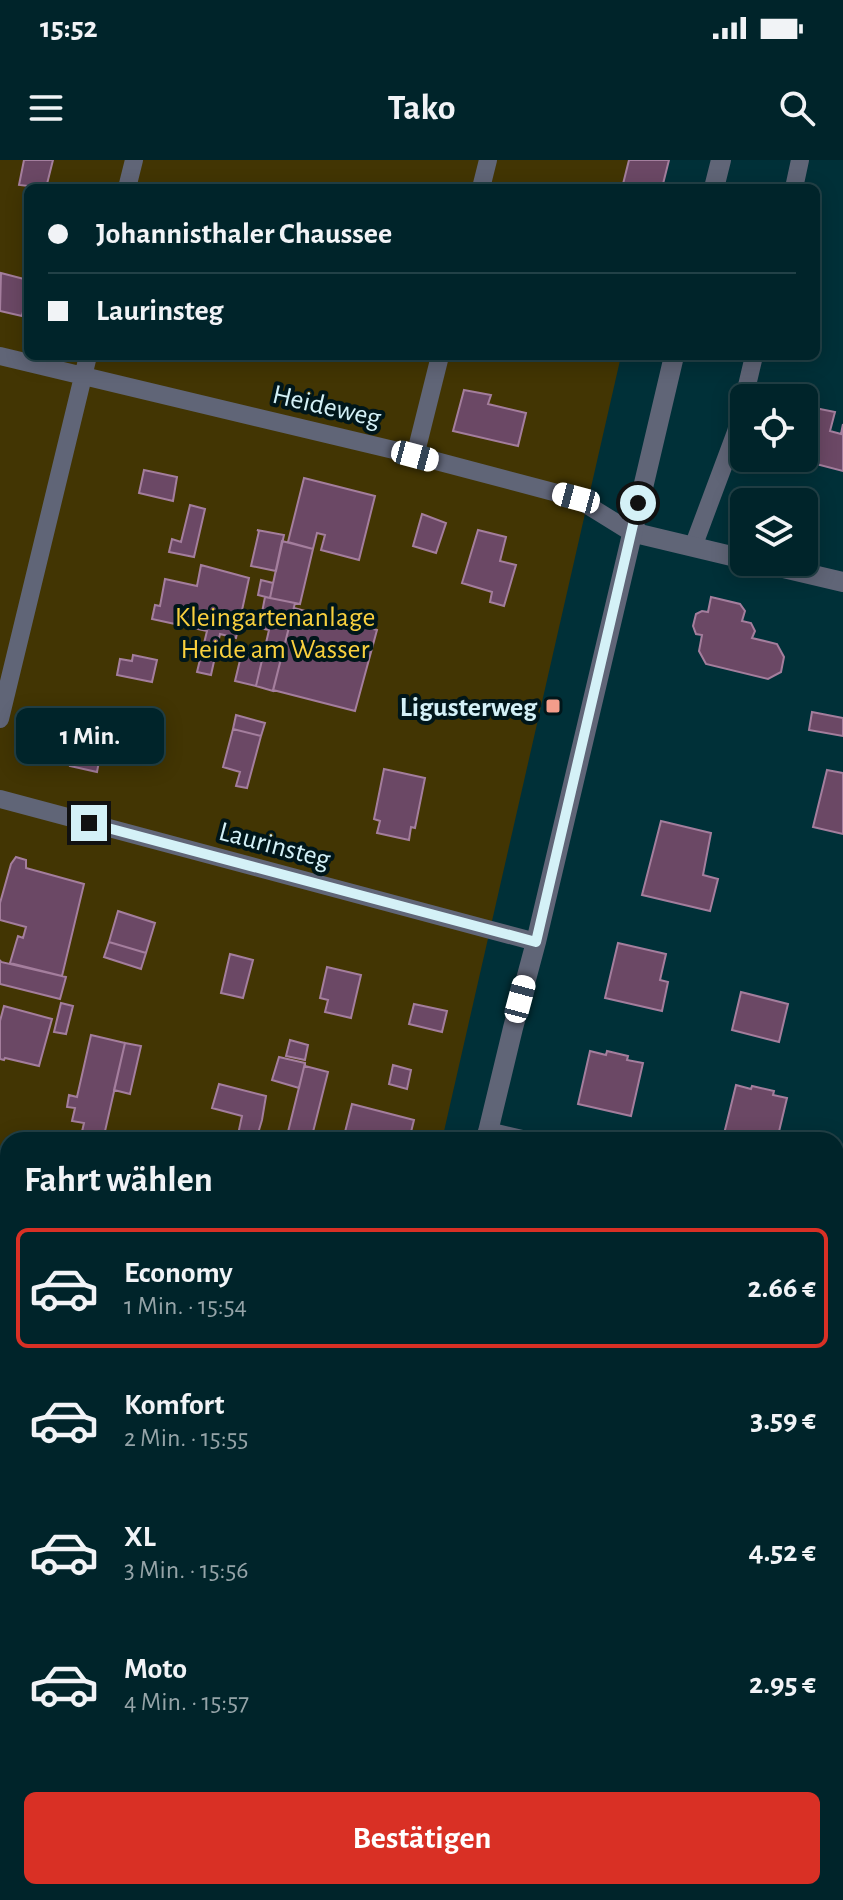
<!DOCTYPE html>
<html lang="de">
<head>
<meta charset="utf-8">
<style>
	:root { --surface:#00242a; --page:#0e3036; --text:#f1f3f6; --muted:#95a4a8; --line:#224147; --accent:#d93025 }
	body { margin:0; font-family:"Alegreya Sans",sans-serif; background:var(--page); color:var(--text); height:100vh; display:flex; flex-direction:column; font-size:30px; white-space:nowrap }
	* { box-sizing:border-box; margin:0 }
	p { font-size:26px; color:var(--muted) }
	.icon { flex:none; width:44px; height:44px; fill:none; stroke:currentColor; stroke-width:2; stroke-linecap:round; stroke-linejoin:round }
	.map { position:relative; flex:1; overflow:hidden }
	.panel { position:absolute; left:0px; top:972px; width:844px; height:768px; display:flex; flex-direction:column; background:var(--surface); border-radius:24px 24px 0 0; box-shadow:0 4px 20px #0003,0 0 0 2px var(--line) }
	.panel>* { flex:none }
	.top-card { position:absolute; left:24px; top:24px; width:796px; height:176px; border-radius:12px; box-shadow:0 4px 20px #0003,0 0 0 2px var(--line); display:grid; align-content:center; height:176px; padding:0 24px; background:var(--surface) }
	.fabs { position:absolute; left:730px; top:224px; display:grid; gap:16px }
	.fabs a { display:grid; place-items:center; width:88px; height:88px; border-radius:12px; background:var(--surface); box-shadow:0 4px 20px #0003,0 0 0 2px var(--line); font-size:40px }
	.end { position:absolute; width:36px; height:36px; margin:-18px; border:10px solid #d4f1f7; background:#111; box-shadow:0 0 0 4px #111 }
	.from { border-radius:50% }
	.bubble { position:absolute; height:56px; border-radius:12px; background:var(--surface); box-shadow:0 4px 20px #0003,0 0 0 2px var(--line); font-size:26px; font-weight:700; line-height:56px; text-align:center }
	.car { position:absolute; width:24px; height:48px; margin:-24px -12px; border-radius:10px; box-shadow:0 0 6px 2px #0007; background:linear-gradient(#fff 24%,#345 0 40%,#fff 0 76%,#345 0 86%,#fff 0) }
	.top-card b { display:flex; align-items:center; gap:28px; height:76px; font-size:30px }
	.top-card b+b { border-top:2px solid var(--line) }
	.top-card i { width:20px; height:20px; background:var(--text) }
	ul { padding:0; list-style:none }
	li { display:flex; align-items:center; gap:24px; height:120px; margin:0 16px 12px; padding:0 8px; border:4px solid transparent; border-radius:12px }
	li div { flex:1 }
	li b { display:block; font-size:30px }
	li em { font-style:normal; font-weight:700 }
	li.active { border-color:var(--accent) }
	li>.icon { width:72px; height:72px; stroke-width:1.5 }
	h2 { padding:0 24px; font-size:36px; line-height:96px }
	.primary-button { display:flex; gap:16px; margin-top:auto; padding:16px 24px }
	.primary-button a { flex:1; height:92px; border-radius:12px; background:var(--accent); color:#fff; font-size:32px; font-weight:700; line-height:92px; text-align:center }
	.status { display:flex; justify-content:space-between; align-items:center; height:56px; padding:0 40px; background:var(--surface); direction:ltr }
	.status svg { height:22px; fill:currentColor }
	header { display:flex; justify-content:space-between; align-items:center; height:104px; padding:0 24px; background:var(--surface); font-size:36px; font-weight:700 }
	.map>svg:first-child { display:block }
</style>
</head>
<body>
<div class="status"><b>15:52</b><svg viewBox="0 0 49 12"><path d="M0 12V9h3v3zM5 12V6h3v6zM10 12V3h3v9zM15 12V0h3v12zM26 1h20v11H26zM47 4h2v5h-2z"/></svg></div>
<header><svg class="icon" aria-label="menu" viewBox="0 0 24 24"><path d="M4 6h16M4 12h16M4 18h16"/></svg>Tako<svg class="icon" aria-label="search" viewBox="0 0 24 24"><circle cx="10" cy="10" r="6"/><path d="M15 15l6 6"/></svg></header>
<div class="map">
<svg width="843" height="1740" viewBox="0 0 843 1740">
	<rect width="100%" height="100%" fill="#003038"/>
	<path fill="#423503" d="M 0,0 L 666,0 L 659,28 L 28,28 L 28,196 L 621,196 L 442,980 L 8,980 L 8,1732 L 269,1732 L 267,1740 L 0,1740 Z"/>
	<path fill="#6b4865" stroke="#a47e9d" stroke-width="2" d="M 24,0 L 53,0 L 46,28 L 19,25 Z
		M 629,0 L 669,0 L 662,28 L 622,28 Z
		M 1,113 L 28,120 L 28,130 L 22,156 L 0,151 Z
		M 464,230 L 491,235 L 488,244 L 526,253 L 518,286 L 453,271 Z
		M 810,247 L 835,252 L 830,271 L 841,274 L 843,264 L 843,311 L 797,299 L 804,298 L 804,272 Z
		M 144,310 L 177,317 L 173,341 L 139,333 Z
		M 304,318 L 375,336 L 359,400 L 321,390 L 325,375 L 317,373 L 313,389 L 288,382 Z
		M 190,345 L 205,349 L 194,397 L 169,392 L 172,379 L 181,382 Z
		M 422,354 L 446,363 L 436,393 L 413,386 Z
		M 257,370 L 284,375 L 276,411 L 251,406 L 259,371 Z
		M 478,370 L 506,377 L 500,401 L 516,405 L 504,446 L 490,442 L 492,432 L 462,423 Z
		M 282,381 L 313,389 L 300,444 L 270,438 Z
		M 201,405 L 249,418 L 236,478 L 220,474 L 211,515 L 197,512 L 207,471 L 152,459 L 155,445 L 160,446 L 165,419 L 197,426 Z
		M 261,420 L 273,423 L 270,438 L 258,435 Z
		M 265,437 L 295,443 L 273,531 L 256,526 L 269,470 L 259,468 Z
		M 711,437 L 740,444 L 745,451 L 742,461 L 751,463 L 755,471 L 752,478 L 777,484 L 784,497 L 781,512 L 768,519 L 706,504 L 699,491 L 702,475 L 696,474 L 693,466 L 696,454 L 702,451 L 708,452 Z
		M 294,448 L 377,470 L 355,551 L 273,530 Z
		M 242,492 L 263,496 L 256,526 L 235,521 Z
		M 133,495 L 157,500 L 152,522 L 117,515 L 120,499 L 132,501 Z
		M 812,552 L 843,558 L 843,576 L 809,570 Z
		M 236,555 L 265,563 L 261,576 L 233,569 Z
		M 80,564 L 105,570 L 97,612 L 70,606 Z
		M 143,565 L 164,569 L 161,585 L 140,581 Z
		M 233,569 L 261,576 L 247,628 L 236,626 L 240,612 L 223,607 Z
		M 384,609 L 425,618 L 415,668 L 411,667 L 409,680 L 377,673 L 380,661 L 374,659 Z
		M 827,610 L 843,613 L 843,674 L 813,667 Z
		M 661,661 L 711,673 L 703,715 L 718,719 L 710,751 L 642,735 Z
		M 16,697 L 26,700 L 26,708 L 84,724 L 62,816 L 10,803 L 18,776 L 23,778 L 26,767 L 0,760 L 0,743 L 11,704 Z
		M 118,751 L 155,763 L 146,793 L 109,782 Z
		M 109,782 L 146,793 L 141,809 L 104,797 Z
		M 618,783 L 666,794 L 660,820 L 668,822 L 662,851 L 605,838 Z
		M 230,794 L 253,800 L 243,838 L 221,833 Z
		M 0,800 L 1,802 L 66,817 L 60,839 L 0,824 Z
		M 327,807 L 361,815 L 351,858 L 325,852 L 328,840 L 320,838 Z
		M 741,832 L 788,844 L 779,882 L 732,870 Z
		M 61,843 L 73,846 L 66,874 L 54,872 Z
		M 414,844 L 447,851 L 442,872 L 409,864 Z
		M 4,846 L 52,859 L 39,906 L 5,898 L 4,900 L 0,899 L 0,861 Z
		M 91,875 L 125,883 L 103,980 L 80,980 L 84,963 L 72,961 L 75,948 L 67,947 L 69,935 L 77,937 Z
		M 290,880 L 308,885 L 305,900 L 286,896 Z
		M 125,883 L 141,886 L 130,934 L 114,930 Z
		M 590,891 L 606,895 L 607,891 L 628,896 L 627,900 L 643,903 L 631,956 L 578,944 Z
		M 279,897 L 305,903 L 299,928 L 272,920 Z
		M 305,903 L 305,906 L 328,912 L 311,980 L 286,980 Z
		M 393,905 L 411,910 L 407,929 L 389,924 Z
		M 219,924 L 266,936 L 262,960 L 256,980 L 237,979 L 242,956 L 212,948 Z
		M 736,925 L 751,929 L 752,926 L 774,931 L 773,935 L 787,938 L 777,980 L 733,980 L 723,978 Z
		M 352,944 L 414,960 L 409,980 L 343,980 Z
		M 840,1120 L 843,1121 L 843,1196 L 836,1194 L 836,1139 Z
		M 5,1267 L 8,1268 L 8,1302 L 0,1301 Z
		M 836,1411 L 843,1412 L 843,1446 L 836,1444 Z
		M 836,1524 L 843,1525 L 843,1580 L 836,1579 Z
		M 93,1732 L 134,1732 L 145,1735 L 144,1740 L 100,1740 L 92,1738 Z
		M 385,1732 L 446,1732 L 444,1740 L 383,1740 Z
		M 751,1732 L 822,1732 L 820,1740 L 749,1740 Z"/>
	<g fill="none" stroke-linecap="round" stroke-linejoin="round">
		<path stroke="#606577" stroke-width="18" d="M 127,28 L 134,0
			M 481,28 L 488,0
			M 794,28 L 800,0
			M 0,196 L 402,292 L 576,338 L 631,372
			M 415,296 L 440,196
			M 693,387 L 736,272 L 754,196
			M 0,559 L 88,196
			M 0,639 L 536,782
			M 0,1011 L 8,1012
			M 0,1395 L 8,1397
			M 0,1730 L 8,1696"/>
		<path stroke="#606577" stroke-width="20" d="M 631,372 L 744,399
			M 758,402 L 843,422
			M 488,972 L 522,980
			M 836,1054 L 843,1055"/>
		<path stroke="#606577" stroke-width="20" d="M 714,28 L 721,0
			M 486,980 L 513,868 L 536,782 L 674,196
			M 307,1740 L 309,1732"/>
	</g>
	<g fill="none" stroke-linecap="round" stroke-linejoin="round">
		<path stroke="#d4f1f7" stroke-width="10" d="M 89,663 L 536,782 L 638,343"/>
	</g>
	<rect fill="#f49d8b" stroke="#00161a" stroke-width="3" x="545" y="538" width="16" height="16" rx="4"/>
	<g text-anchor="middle" stroke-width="8" stroke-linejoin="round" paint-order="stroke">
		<g font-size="28" fill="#d4f1f7" stroke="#00161a">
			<text transform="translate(327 245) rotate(13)" y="10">Heideweg</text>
			<text transform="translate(275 684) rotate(15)" y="10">Laurinsteg</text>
		</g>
		<g font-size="28" fill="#f8d03e" stroke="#00161a">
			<text x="275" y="466">Kleingartenanlage<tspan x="275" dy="32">Heide am Wasser</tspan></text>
		</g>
		<g font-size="28" font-weight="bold" fill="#d4f1f7" stroke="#00161a" text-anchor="end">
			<text x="537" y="556">Ligusterweg</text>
		</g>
	</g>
</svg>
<div class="fabs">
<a><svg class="icon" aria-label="locate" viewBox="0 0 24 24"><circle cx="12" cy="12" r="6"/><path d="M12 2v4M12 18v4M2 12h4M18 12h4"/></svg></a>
<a><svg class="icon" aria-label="layers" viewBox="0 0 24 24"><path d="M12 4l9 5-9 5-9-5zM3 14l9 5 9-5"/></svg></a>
</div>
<i class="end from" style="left:638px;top:343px"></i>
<i class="end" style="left:89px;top:663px"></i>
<div class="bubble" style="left:16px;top:548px;width:148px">1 Min.</div>
<i class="car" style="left:415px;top:296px;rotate:105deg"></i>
<i class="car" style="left:576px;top:338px;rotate:285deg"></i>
<i class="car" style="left:520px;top:839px;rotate:15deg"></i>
<div class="top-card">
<b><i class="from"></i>Johannisthaler Chaussee</b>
<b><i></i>Laurinsteg</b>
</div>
<section class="panel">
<h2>Fahrt wählen</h2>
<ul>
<li class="active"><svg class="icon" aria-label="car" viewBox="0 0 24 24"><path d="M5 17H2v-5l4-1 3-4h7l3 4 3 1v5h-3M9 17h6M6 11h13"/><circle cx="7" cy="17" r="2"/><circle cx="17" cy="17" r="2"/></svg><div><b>Economy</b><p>1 Min. · 15:54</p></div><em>2.66 €</em></li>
<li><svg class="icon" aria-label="car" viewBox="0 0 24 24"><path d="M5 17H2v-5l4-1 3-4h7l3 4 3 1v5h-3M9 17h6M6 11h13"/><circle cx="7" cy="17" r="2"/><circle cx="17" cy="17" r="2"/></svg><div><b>Komfort</b><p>2 Min. · 15:55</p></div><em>3.59 €</em></li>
<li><svg class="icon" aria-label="car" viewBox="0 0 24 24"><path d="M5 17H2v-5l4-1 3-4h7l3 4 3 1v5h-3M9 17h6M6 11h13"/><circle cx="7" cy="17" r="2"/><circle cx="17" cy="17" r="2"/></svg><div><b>XL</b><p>3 Min. · 15:56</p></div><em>4.52 €</em></li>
<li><svg class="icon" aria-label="car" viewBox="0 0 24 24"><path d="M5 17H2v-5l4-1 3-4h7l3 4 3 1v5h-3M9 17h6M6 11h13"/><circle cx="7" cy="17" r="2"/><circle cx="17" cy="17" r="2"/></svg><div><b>Moto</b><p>4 Min. · 15:57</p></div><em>2.95 €</em></li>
</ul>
<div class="primary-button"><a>Bestätigen</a></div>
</section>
</div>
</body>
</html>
